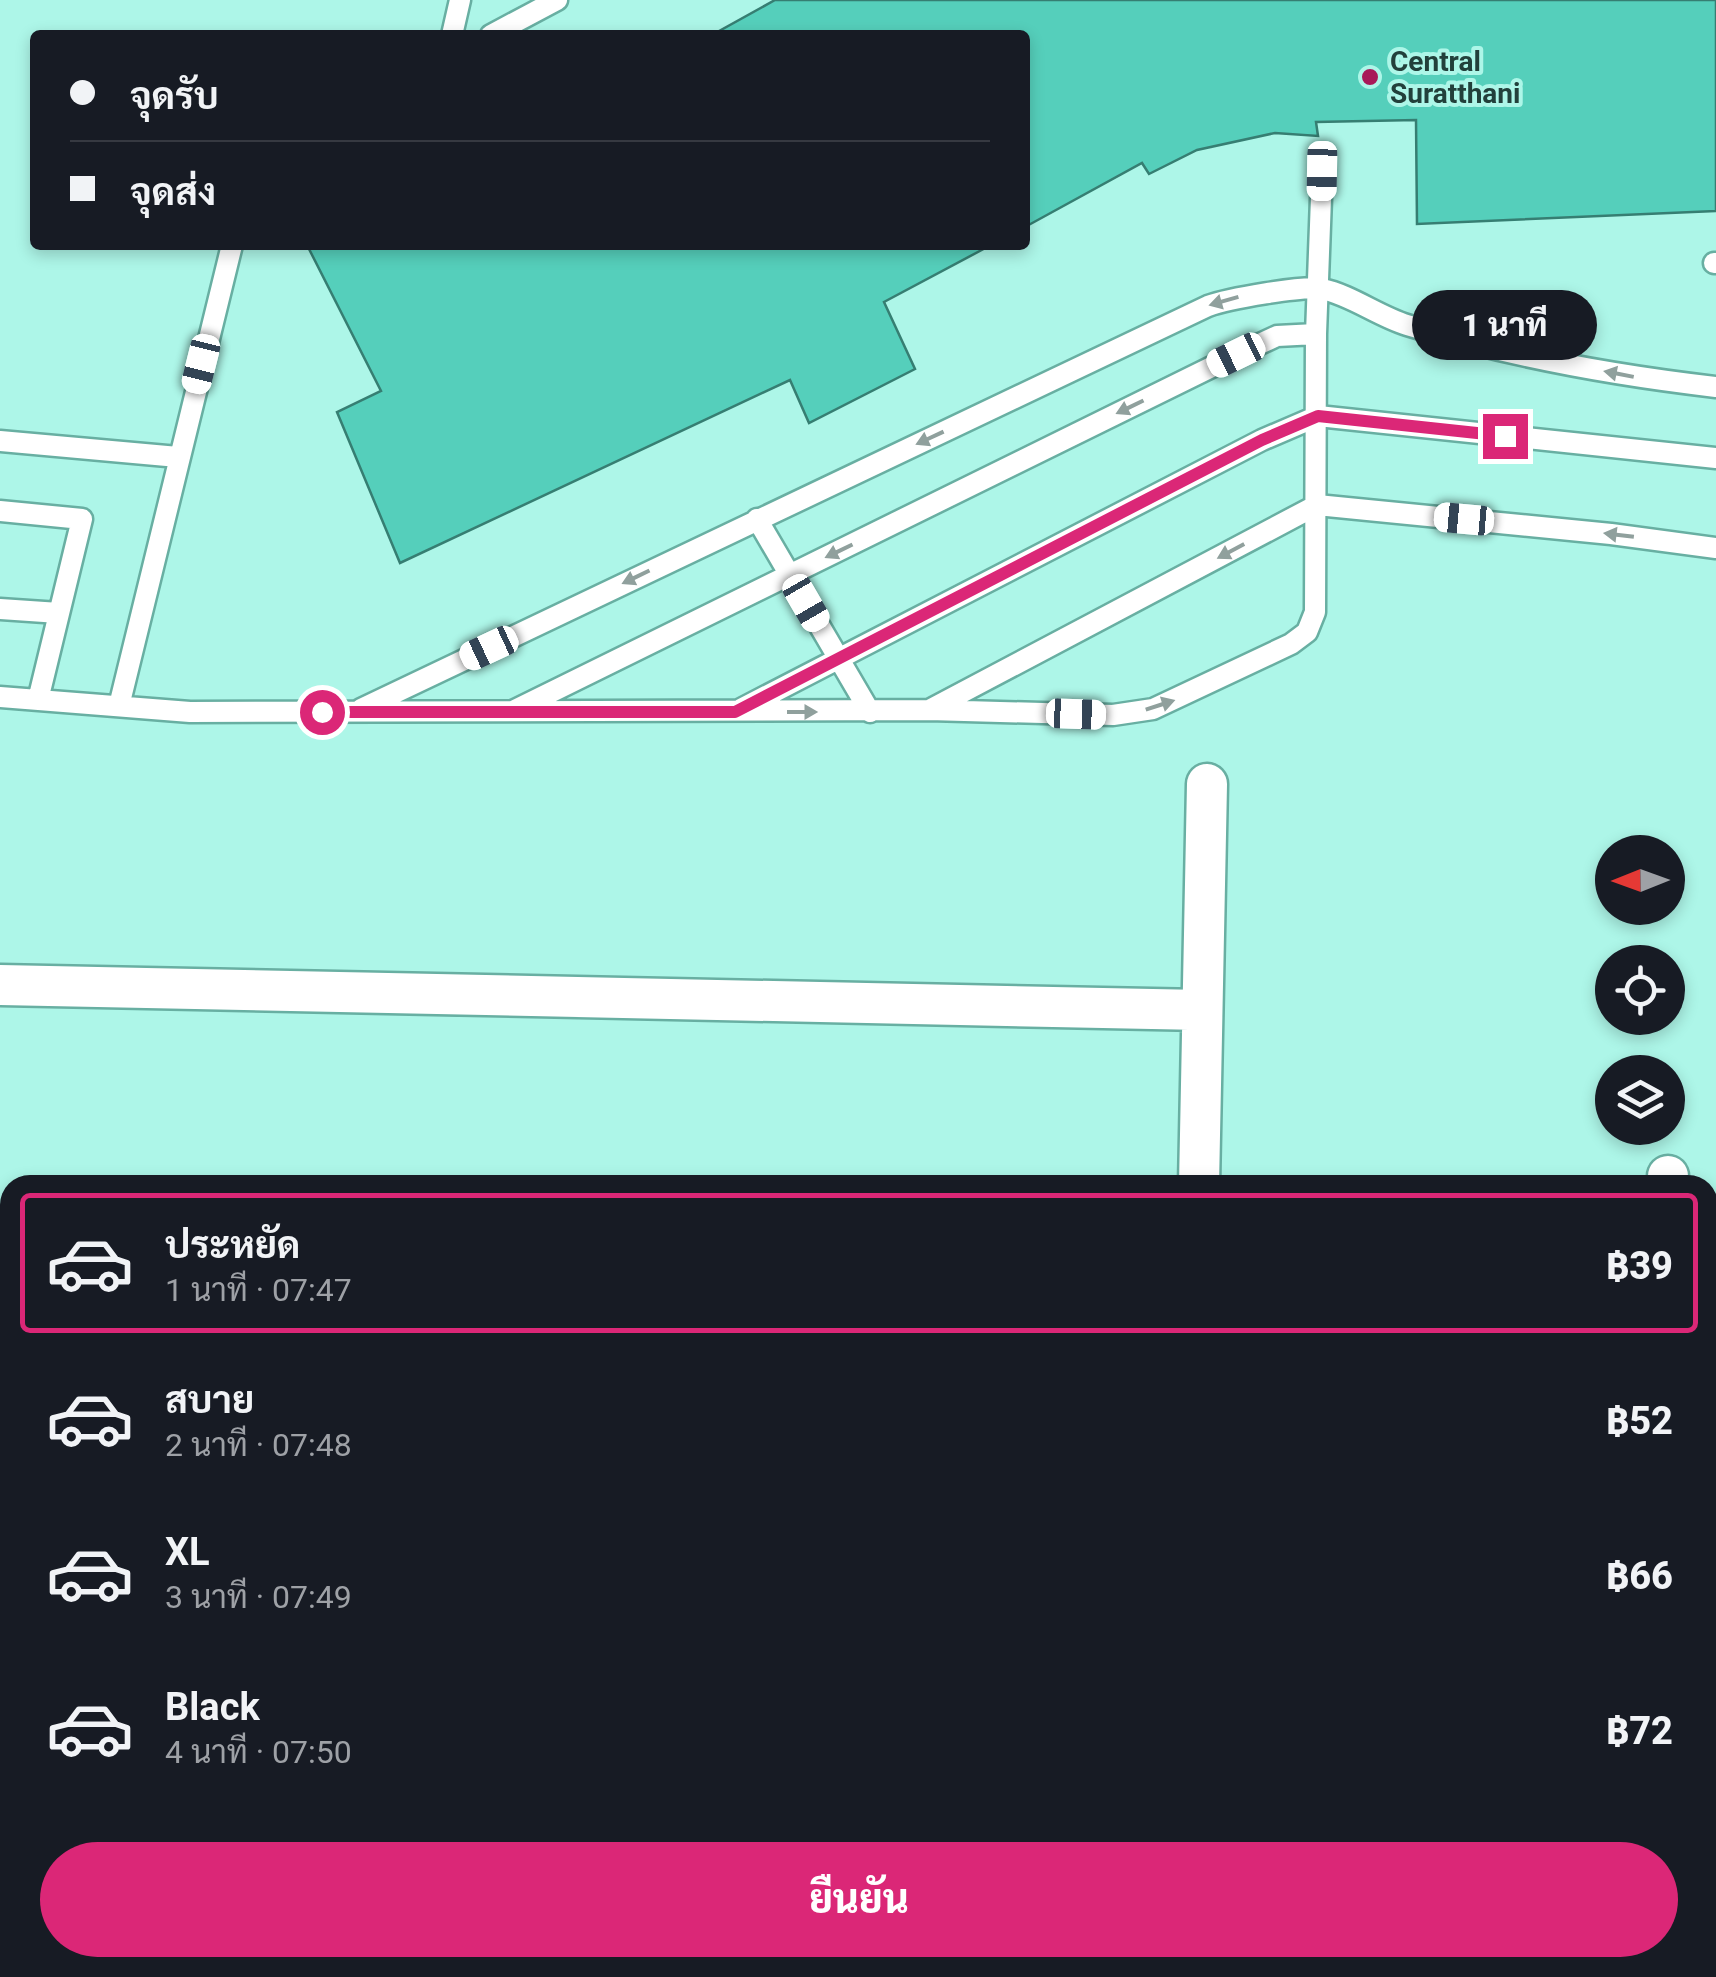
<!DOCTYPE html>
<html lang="th">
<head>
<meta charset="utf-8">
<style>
	:root { --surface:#171b24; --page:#20242c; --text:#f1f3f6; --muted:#9ea1a6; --line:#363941; --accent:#db2777 }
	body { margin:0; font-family:Roboto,Sarabun,sans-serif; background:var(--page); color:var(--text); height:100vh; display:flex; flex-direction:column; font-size:38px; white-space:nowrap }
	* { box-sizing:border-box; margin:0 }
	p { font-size:32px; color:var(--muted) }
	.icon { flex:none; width:55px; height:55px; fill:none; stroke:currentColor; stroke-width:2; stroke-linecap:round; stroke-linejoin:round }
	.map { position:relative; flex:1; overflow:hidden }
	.sheet { position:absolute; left:0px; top:1175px; width:1718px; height:802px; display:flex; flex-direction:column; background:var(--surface); border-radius:30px 30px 0 0; box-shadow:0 5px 15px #0003 }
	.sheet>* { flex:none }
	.banner { position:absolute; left:30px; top:30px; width:1000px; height:220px; border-radius:10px; box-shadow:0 5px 15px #0003; display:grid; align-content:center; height:220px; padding:0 40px; background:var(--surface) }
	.needle { width:65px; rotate:269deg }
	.fabs { position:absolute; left:1595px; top:835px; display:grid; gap:20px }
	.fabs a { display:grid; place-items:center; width:90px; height:90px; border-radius:50%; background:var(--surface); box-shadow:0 5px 15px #0003; font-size:50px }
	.end { position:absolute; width:45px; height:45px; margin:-22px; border:12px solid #db2777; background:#fff; box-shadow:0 0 0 5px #fff }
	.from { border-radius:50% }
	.bubble { position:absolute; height:70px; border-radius:35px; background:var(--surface); box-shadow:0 5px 15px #0003; font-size:32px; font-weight:800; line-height:70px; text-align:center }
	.car { position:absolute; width:30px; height:60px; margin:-30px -15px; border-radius:12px; box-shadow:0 0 8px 2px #0007; background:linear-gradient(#fff 24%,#345 0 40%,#fff 0 76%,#345 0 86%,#fff 0) }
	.banner b { display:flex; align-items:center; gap:35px; height:95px; font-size:38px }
	.banner b+b { border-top:2px solid var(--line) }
	.banner i { width:25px; height:25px; background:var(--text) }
	ul { padding:18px 0 0; list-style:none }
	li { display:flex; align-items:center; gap:30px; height:140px; margin:0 20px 15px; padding:0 20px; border:5px solid transparent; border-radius:10px }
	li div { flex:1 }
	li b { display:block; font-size:38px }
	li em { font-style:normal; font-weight:800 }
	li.active { border-color:var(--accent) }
	li>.icon { width:90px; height:90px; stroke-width:1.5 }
	.cta { display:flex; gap:20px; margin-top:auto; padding:20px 40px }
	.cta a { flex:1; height:115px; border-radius:60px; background:var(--accent); color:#fff; font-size:40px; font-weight:800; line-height:115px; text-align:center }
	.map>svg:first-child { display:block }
</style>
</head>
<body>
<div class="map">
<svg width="1716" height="1977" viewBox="0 0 1716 1977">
	<rect width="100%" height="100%" fill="#adf6e8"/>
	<path fill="#55cfbb" stroke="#367e72" stroke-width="2.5" d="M 775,0 L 1716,0 L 1716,211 L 1417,224 L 1416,120 L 1316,122 L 1318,136 L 1275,133 L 1197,150 L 1149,174 L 1142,163 L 1025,227 L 1025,35 L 712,35 Z
		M 307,245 L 991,245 L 884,302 L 915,369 L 809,423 L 790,380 L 400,563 L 337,412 L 381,391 Z"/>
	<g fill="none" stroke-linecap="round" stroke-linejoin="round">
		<defs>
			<path id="service" d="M 452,35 L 460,0
				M 491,35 L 557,0
				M 1714,263 L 1716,263
				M 0,441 L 178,457
				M 0,511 L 82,519 L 38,700
				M 757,519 L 870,712
				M 0,609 L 59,613
				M 0,697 L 190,712 L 929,710 L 1113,715 L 1153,709 L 1291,644 L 1307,632 L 1315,612 L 1316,334 L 1322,171
				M 119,706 L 232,245
				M 361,709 L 1208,306 C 1227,299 1304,285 1322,289 C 1351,295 1378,316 1407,325 C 1507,356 1612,375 1716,387
				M 741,709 L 1262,440 L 1318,416 L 1716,458
				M 931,709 L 1317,505 L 1611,534 L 1716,548
				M 515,710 L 1236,355 L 1277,336 L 1316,334
				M 174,1968 L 175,1977
				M 946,1968 L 946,1977"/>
			<path id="minor" d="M 0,985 L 1202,1010
				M 1199,1185 L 1207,784
				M 1668,1185 L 1668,1176
				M 0,1386 L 10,1386
				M 1708,1421 L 1716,1421
				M 1708,1814 L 1716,1832
				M 0,1927 L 10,1926
				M 46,1968 L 47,1977
				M 1126,1968 L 1126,1977"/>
		</defs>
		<use href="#service" stroke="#68afa2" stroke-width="25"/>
		<use href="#minor" stroke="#68afa2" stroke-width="45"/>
		<use href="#service" stroke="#fff" stroke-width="20"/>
		<use href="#minor" stroke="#fff" stroke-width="40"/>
	</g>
	<defs><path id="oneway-solid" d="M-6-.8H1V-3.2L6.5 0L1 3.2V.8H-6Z" transform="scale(2.5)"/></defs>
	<g fill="#90a09d">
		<use href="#oneway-solid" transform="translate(1224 301) rotate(164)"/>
		<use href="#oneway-solid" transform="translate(1619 374) rotate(-169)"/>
		<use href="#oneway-solid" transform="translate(1130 407) rotate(154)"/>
		<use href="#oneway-solid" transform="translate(930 438) rotate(155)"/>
		<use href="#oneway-solid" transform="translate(1619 535) rotate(-173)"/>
		<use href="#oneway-solid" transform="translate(839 551) rotate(154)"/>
		<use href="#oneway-solid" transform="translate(1231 551) rotate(152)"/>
		<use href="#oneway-solid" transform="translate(636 577) rotate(154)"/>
		<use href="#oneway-solid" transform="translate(1160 705) rotate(-18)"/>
		<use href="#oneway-solid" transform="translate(802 712)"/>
	</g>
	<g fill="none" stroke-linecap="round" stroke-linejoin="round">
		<path stroke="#db2777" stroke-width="12" d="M 322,712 L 735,712 L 1262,440 L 1318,416 L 1505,436"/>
	</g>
	<circle fill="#a81a59" stroke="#adf6e8" stroke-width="4" cx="1370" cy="77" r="10"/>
	<g text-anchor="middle" stroke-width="8" stroke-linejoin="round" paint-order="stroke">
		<g font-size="28" font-weight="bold" fill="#22403b" stroke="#adf6e8" text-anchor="start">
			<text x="1390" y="71">Central<tspan x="1390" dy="32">Suratthani</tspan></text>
		</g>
	</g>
</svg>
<div class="fabs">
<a><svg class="needle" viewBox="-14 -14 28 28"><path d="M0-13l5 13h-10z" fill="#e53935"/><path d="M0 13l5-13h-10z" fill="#9ea1a6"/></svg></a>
<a><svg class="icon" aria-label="locate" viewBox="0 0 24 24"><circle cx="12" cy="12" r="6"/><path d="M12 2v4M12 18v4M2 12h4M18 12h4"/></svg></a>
<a><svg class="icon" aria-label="layers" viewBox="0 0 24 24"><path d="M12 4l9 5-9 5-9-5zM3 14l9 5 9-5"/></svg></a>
</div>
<i class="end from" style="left:322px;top:712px"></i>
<i class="end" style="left:1505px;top:436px"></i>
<div class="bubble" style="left:1412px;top:290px;width:185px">1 นาที</div>
<i class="car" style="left:1322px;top:171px;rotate:181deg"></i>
<i class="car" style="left:1236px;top:355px;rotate:244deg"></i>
<i class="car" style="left:201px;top:364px;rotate:194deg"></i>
<i class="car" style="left:1464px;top:519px;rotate:275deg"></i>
<i class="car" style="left:806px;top:603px;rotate:150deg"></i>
<i class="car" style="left:489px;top:648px;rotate:245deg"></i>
<i class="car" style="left:1076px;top:714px;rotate:92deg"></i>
<div class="banner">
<b><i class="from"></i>จุดรับ</b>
<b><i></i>จุดส่ง</b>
</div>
<section class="sheet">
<ul>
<li class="active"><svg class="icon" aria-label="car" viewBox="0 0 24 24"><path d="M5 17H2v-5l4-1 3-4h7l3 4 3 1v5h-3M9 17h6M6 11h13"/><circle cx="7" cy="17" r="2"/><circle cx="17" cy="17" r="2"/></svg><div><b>ประหยัด</b><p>1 นาที · 07:47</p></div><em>฿39</em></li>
<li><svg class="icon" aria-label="car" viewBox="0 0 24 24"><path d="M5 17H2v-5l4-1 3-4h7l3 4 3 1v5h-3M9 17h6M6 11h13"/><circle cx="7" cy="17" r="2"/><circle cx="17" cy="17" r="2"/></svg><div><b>สบาย</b><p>2 นาที · 07:48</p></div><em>฿52</em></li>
<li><svg class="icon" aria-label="car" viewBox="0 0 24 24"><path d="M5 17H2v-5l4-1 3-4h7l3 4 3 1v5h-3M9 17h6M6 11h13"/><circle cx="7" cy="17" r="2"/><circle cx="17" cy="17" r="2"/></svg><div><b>XL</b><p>3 นาที · 07:49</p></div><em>฿66</em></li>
<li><svg class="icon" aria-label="car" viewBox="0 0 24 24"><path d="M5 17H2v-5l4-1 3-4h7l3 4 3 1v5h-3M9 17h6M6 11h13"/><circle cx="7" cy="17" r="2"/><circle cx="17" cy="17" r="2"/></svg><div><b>Black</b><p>4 นาที · 07:50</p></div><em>฿72</em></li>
</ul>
<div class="cta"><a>ยืนยัน</a></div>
</section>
</div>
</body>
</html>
